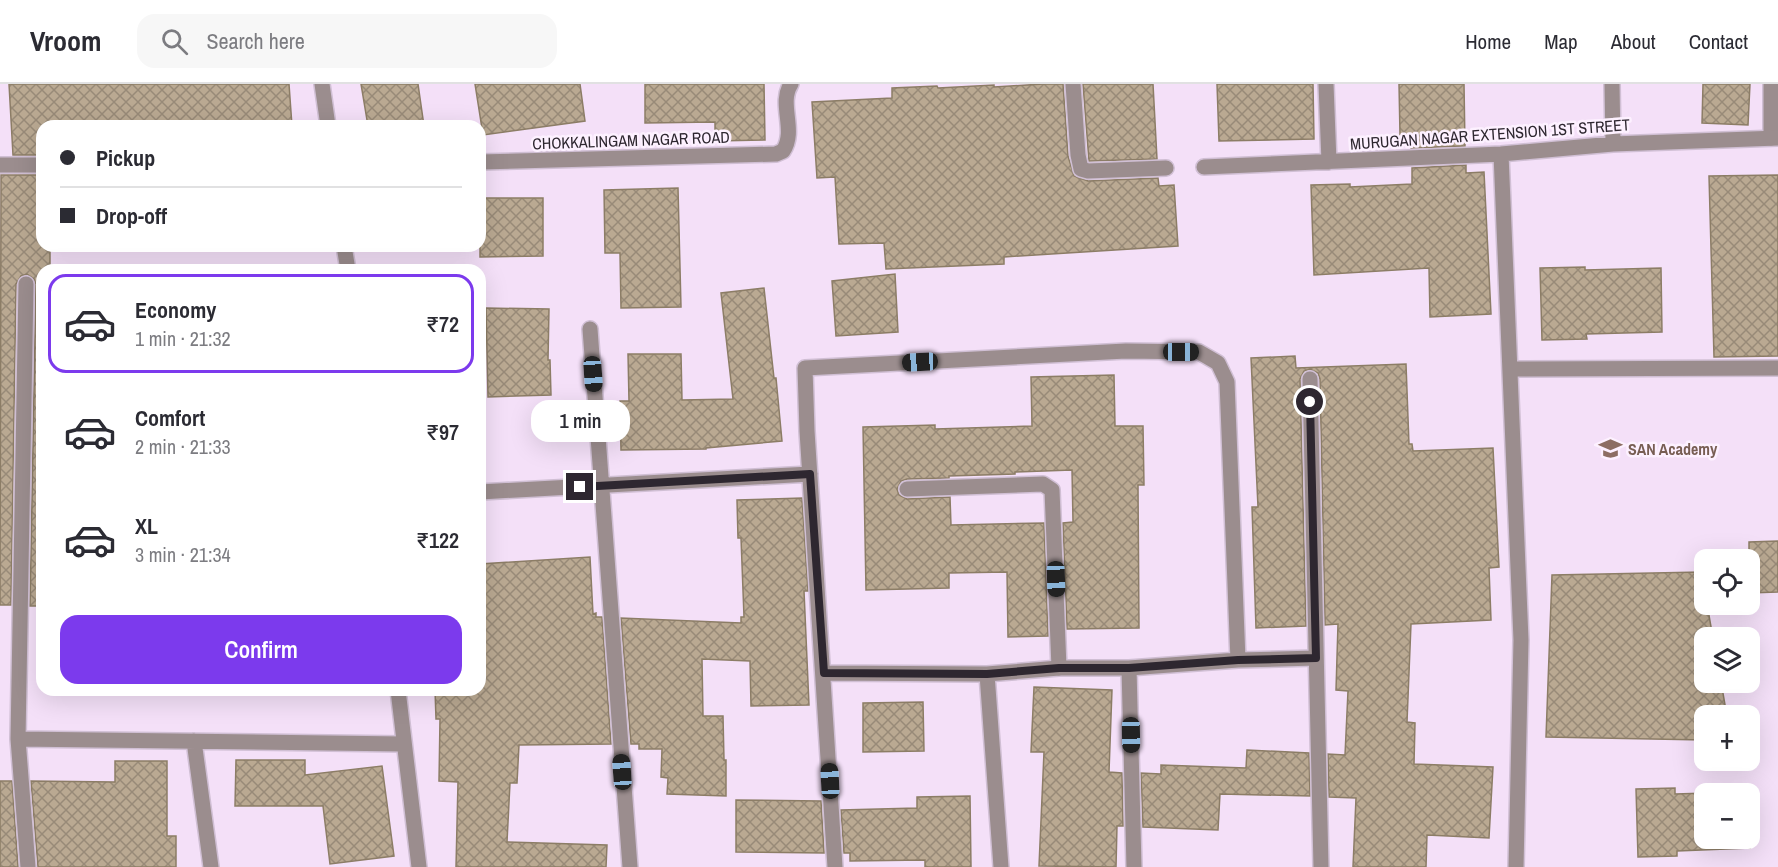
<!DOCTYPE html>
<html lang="en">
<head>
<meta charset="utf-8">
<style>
	:root { --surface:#fff; --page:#f7f7f7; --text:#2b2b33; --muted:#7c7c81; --line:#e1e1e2; --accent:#7c3aed }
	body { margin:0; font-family:"Archivo Narrow",sans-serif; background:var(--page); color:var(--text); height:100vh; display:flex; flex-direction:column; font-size:22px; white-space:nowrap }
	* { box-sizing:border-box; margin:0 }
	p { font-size:20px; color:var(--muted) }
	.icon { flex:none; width:33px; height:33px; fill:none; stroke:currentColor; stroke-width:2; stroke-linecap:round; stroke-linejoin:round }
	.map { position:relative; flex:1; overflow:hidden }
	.panel { position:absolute; left:36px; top:180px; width:450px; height:432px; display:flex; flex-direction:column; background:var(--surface); border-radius:18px; box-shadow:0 6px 24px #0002 }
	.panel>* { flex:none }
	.guide { position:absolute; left:36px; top:36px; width:450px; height:132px; border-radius:18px; box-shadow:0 6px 24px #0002; display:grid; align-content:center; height:132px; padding:0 24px; background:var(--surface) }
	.controls { position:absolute; left:1694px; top:465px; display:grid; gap:12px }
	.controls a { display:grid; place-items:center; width:66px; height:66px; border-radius:12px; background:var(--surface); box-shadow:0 6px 24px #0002; font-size:30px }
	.end { position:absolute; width:27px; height:27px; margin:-14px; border:8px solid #2e2730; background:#fff; box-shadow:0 0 0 3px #fff }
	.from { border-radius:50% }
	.bubble { position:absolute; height:42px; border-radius:18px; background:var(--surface); box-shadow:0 6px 24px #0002; font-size:20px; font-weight:600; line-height:42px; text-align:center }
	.car { position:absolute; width:18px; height:36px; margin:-18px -9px; border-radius:8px; box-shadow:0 0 4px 2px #0007; background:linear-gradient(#222 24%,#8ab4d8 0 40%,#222 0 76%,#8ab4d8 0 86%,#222 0) }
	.guide b { display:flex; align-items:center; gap:21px; height:57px; font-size:22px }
	.guide b+b { border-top:2px solid var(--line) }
	.guide i { width:15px; height:15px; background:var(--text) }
	ul { padding:10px 0 0; list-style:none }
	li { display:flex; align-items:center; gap:18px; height:99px; margin:0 12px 9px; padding:0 12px; border:3px solid transparent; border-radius:18px }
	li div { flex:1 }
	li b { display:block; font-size:22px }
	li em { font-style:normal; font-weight:600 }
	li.on { border-color:var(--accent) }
	li>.icon { width:54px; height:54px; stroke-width:1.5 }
	.cta { display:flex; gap:12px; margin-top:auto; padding:12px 24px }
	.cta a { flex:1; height:69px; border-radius:18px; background:var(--accent); color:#fff; font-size:24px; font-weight:600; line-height:69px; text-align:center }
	header { display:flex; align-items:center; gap:36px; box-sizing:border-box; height:84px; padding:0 30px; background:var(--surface); border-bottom:2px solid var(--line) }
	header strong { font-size:28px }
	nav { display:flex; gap:33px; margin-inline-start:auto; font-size:21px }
	.search { width:420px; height:54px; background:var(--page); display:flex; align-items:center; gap:15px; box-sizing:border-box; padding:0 21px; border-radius:18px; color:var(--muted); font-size:22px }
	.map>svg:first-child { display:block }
</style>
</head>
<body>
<header>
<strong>Vroom</strong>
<div class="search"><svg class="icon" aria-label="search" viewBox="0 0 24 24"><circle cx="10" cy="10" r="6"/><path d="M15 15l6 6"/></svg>Search here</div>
<nav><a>Home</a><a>Map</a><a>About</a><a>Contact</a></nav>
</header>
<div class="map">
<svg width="1778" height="783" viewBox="0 0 1778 783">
	<defs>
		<pattern id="building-cross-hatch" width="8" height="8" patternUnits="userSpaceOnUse" patternTransform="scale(1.5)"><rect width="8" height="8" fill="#baa992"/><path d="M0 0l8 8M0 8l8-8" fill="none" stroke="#988a78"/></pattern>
	</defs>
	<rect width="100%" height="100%" fill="#f4e0f8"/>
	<path fill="url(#building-cross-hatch)" stroke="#8c7d66" stroke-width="1.5" d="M 9,0 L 289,0 L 292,42 L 42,42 L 42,71 L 13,71 Z
		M 361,0 L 418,0 L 424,42 L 368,42 Z
		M 475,0 L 580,0 L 585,37 L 483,51 Z
		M 645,0 L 764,0 L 765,56 L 715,57 L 715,38 L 645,39 Z
		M 1043,0 L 1063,0 L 1068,72 L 1074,92 L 1088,97 L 1158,94 L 1159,102 L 1174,101 L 1178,162 L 1004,173 L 1004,180 L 886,185 L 884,159 L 839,160 L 835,93 L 817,94 L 812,18 L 892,14 L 892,4 L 937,2 L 938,4 L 994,1 L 994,3 Z
		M 1083,0 L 1153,0 L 1157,75 L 1089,77 Z
		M 1217,0 L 1313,0 L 1314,55 L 1219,57 Z
		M 1399,0 L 1464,0 L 1465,62 L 1411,64 L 1410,51 L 1400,51 Z
		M 1703,0 L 1750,0 L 1748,41 L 1702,39 Z
		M 1466,81 L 1466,89 L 1484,88 L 1491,230 L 1430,233 L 1429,184 L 1314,191 L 1311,101 L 1350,100 L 1350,103 L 1412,100 L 1412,84 Z
		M 1,91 L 42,91 L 42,162 L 50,162 L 50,186 L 42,186 L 42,522 L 30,522 L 36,200 L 34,195 L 27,190 L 21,192 L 16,200 L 11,521 L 0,521 Z
		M 1778,91 L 1778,272 L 1714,273 L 1709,92 Z
		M 678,104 L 681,223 L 621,224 L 620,169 L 605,169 L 604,106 Z
		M 480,114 L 543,114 L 543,172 L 480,173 Z
		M 1585,183 L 1585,186 L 1661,184 L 1662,248 L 1586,250 L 1587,255 L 1542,256 L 1540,184 Z
		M 895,190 L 898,248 L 836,252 L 832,197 Z
		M 764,204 L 774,294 L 776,294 L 782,357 L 706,364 L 706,365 L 621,366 L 620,317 L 629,317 L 628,270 L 681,270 L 682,316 L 733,315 L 721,209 Z
		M 486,224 L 549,225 L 548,276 L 550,276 L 551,311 L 488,313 Z
		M 1295,272 L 1296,284 L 1406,280 L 1409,360 L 1412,360 L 1413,367 L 1493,364 L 1499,483 L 1489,484 L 1491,536 L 1411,540 L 1407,638 L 1415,639 L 1414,680 L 1493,683 L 1489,754 L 1427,751 L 1426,783 L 1353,783 L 1356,714 L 1329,713 L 1328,670 L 1345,671 L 1348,607 L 1336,606 L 1338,540 L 1325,541 L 1320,295 L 1318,289 L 1310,285 L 1304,287 L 1300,295 L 1306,542 L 1256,544 L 1252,423 L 1258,423 L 1251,274 Z
		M 1114,291 L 1115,342 L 1143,342 L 1144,401 L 1138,401 L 1139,544 L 1067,545 L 1063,439 L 1073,438 L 1072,386 L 1015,388 L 1015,390 L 949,392 L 949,394 L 907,395 L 901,397 L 897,405 L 899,411 L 907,415 L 950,413 L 951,441 L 1044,439 L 1048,552 L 1008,553 L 1007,488 L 949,489 L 949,504 L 866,506 L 863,343 L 935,341 L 935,345 L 1032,342 L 1031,293 Z
		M 802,414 L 808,507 L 804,507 L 809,621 L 751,622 L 750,577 L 702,575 L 703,632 L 723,632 L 724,676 L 726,676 L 726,712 L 667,710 L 668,694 L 661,693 L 662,665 L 639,665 L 639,660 L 631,660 L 621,534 L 741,539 L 741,533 L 744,533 L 741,454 L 738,454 L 737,416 Z
		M 1778,457 L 1778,508 L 1749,509 L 1749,458 Z
		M 590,473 L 593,530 L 596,529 L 596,533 L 602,533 L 611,660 L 519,661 L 517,699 L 510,699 L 507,758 L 607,761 L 606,783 L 456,783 L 458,698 L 439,697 L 440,635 L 436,635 L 435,606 L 480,606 L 480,480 Z
		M 1702,488 L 1704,520 L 1707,520 L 1713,554 L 1704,554 L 1704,598 L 1721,598 L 1727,632 L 1704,632 L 1704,656 L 1546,653 L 1552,491 Z
		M 1034,603 L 1112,606 L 1109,688 L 1122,689 L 1123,742 L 1117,742 L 1116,783 L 1039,782 L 1044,668 L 1031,668 Z
		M 923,618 L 924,667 L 863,668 L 863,619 Z
		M 1247,666 L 1309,669 L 1310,712 L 1220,710 L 1218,746 L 1143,743 L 1141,689 L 1161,690 L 1161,681 L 1246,684 Z
		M 236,676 L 305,676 L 305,691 L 382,682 L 394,772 L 330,780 L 323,722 L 235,722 Z
		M 115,677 L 167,677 L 167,752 L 176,752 L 176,783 L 38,783 L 31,697 L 115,698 Z
		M 0,697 L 12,697 L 18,783 L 0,783 Z
		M 1675,704 L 1675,710 L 1740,708 L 1740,710 L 1704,710 L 1704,754 L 1748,754 L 1750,764 L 1677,767 L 1677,772 L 1638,773 L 1636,705 Z
		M 970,712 L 971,783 L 925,783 L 925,776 L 850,777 L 850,769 L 844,769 L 841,726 L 917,724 L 917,713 Z
		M 736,716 L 821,717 L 824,769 L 736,768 Z"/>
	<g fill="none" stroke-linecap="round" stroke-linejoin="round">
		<defs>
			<path id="lane" d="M 1771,54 L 1771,0
				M 907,405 L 1043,400 L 1052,406 L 1059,584"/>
			<path id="street" d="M 322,0 L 328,42
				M 1073,0 L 1078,71 L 1081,85 L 1088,87 L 1166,84
				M 1326,0 L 1329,78
				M 1612,0 L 1613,60
				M 1501,70 L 1521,556 L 1516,783
				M 480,78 L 776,70 L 783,67 C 797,46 778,20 791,0
				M 0,81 L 42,81
				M 1204,83 L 1501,70 L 1613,60 L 1778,54
				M 344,162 L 348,186
				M 26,200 L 18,655 L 28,783
				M 590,245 L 630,783
				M 1510,285 L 1778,284
				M 1310,295 L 1321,783
				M 480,408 L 810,390
				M 1129,584 L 1134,783
				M 824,589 L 987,590 L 1059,584 L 1129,584 L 1238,576 L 1316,574
				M 987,590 L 1001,783
				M 398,606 L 419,783
				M 18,655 L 403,660
				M 194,657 L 211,783
				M 835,783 L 807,347 L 805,284 L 1126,267 L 1199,268 L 1218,279 L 1227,298 L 1238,576"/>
		</defs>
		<use href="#lane" stroke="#d0bfd4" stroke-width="18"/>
		<use href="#street" stroke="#d0bfd4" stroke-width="18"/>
		<use href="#lane" stroke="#9b8d8e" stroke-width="15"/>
		<use href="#street" stroke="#9b8d8e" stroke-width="15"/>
	</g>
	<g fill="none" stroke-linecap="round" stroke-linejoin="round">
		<path stroke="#2e2730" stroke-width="8" d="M 580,403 L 810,390 L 824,589 L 987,590 L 1059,584 L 1129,584 L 1238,576 L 1316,574 L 1310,318"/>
	</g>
	<defs>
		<symbol id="school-bare" viewBox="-9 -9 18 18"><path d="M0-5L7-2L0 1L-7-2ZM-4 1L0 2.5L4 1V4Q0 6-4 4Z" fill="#8d6e63" stroke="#fdf1ff" stroke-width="2.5" paint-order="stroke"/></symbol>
	</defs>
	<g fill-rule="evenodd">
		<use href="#school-bare" x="1594" y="348" width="33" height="33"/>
	</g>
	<g text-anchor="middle" stroke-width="5" stroke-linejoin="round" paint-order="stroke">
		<g font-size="16" fill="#2e2730" stroke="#fdf1ff">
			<text transform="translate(1490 50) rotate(-4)" y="6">MURUGAN NAGAR EXTENSION 1ST STREET</text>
			<text transform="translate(631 56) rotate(-2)" y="6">CHOKKALINGAM NAGAR ROAD</text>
		</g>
		<g font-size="16" font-weight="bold" fill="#785e54" stroke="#fdf1ff" text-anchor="start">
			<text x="1628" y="371">SAN Academy</text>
		</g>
	</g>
</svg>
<div class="controls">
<a><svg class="icon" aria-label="locate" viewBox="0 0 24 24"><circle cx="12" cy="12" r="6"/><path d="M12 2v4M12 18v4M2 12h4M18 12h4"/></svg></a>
<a><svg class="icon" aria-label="layers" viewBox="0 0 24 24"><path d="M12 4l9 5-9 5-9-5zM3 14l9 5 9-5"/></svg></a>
<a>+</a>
<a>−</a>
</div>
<i class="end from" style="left:1310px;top:318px"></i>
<i class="end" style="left:580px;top:403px"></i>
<div class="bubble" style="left:531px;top:316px;width:99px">1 min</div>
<i class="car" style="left:1181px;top:268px;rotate:90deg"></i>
<i class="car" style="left:920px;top:278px;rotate:267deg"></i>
<i class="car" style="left:593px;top:290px;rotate:176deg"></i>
<i class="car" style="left:1056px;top:495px;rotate:178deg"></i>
<i class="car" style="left:1131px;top:651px;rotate:179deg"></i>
<i class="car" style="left:622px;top:688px;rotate:356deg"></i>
<i class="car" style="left:830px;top:697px;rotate:357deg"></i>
<div class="guide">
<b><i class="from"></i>Pickup</b>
<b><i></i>Drop-off</b>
</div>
<section class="panel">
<ul>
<li class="on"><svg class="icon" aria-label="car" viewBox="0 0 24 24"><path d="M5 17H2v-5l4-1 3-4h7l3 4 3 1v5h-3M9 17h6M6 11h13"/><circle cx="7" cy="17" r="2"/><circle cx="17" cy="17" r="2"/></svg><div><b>Economy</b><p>1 min · 21:32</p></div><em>₹72</em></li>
<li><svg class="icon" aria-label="car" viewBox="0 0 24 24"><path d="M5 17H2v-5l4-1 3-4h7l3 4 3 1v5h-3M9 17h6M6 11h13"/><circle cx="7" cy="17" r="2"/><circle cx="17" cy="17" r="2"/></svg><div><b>Comfort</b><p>2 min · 21:33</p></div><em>₹97</em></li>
<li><svg class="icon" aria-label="car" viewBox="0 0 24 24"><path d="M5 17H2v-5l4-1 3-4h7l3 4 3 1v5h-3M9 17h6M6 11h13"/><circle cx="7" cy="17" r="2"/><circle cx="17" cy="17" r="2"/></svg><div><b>XL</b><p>3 min · 21:34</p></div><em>₹122</em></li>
</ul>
<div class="cta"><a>Confirm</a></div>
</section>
</div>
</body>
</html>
